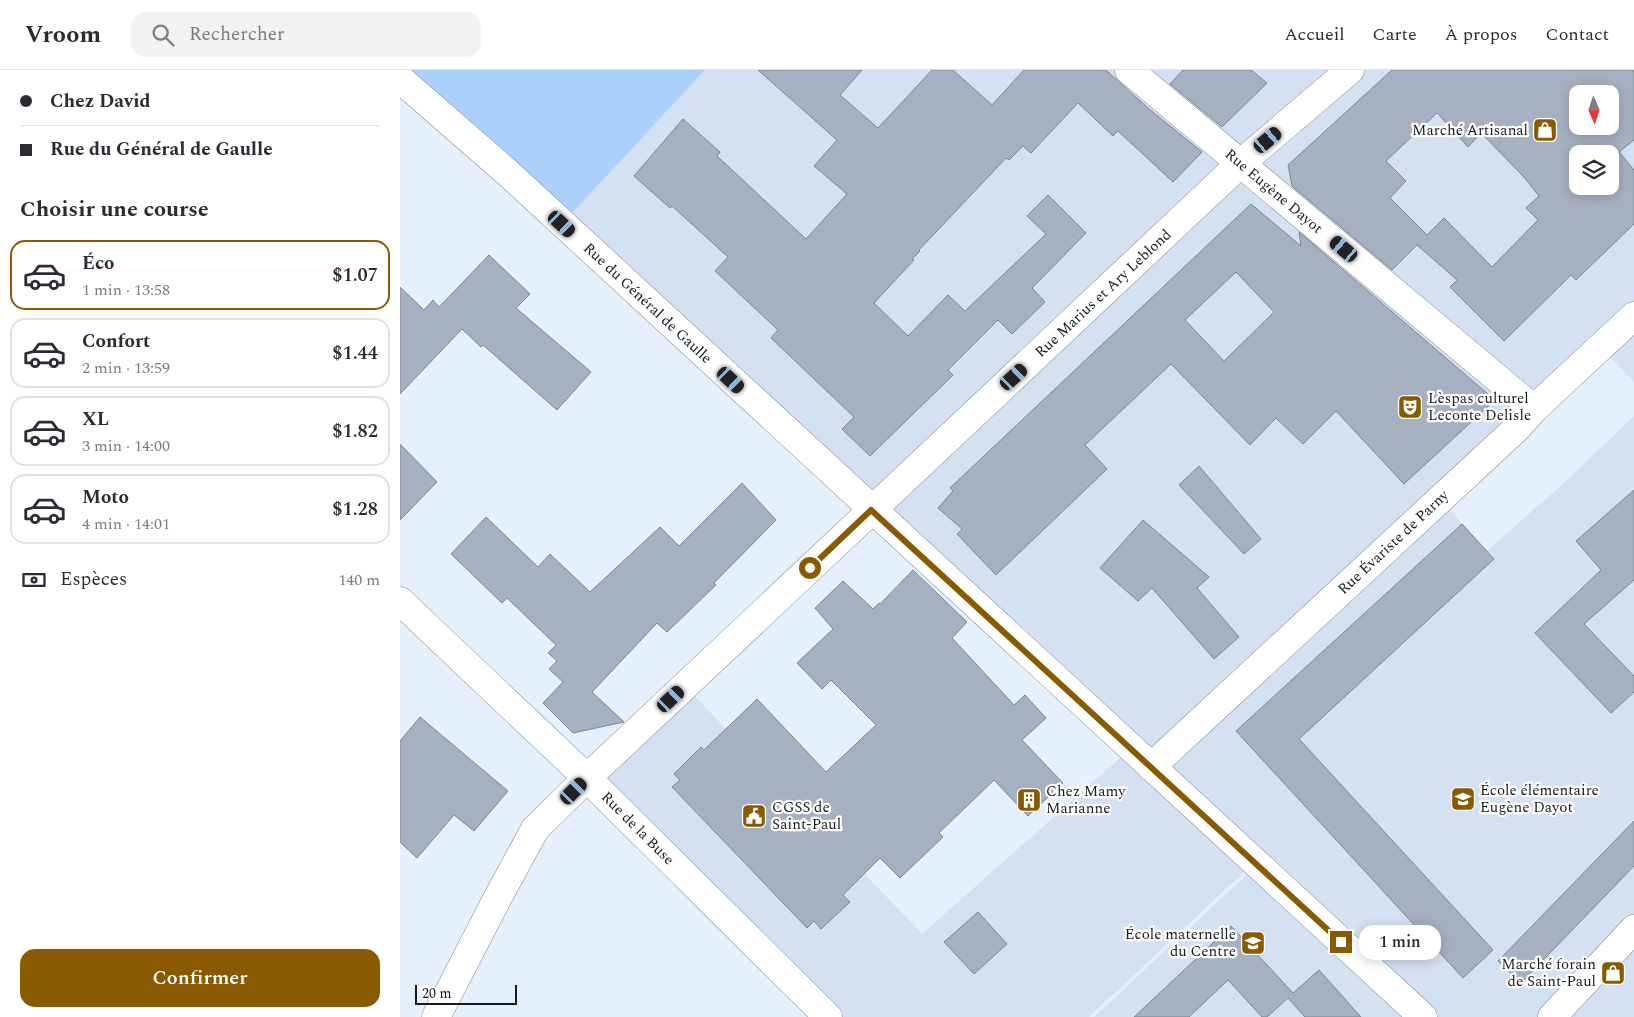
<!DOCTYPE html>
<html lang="fr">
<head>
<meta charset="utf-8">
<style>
	:root { --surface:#fff; --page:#f2f2f3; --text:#2b2b33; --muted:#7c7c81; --line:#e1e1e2; --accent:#895a00 }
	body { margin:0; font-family:Spectral,serif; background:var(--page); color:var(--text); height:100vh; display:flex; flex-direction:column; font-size:19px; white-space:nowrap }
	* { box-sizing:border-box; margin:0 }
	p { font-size:16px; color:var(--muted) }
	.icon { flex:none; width:28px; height:28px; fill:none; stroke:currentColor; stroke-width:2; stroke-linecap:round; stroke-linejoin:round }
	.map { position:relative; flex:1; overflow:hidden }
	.sheet { display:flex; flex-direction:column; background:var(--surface); width:400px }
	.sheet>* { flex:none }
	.top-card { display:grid; align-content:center; height:110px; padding:0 20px; background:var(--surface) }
	.needle { width:32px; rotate:177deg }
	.controls { position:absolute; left:1169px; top:15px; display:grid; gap:10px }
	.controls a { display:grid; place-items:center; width:50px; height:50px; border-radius:10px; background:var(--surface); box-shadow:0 2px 12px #0003; font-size:25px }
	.scale { position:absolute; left:15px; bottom:12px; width:102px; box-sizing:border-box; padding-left:5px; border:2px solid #161a20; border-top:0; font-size:14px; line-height:18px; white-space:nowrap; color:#161a20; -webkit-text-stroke:4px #fff; paint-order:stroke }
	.end { position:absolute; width:22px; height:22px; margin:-11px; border:6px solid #895a00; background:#fff; box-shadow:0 0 0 2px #fff }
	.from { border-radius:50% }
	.bubble { position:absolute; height:35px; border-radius:15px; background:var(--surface); box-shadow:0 2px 12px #0003; font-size:16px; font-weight:600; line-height:35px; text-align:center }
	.car { position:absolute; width:15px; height:30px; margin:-15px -8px; border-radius:6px; box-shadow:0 0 4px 1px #0007; background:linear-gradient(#222 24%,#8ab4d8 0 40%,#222 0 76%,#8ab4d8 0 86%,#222 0) }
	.top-card b { display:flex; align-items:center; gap:18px; height:48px; font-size:19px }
	.top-card b+b { border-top:1px solid var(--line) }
	.top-card i { width:12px; height:12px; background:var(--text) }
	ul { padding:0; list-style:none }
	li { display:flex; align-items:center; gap:15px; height:70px; margin:0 10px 8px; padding:0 10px; border:2px solid var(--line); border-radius:15px }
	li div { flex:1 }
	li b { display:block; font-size:19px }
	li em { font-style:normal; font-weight:600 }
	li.on { border-color:var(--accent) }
	li>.icon { width:45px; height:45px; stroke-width:1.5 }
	h2 { padding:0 20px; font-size:22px; line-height:60px }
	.pay { display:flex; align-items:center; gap:12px; height:55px; padding:0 20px; font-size:19px }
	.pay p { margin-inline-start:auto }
	.button { display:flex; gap:10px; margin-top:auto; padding:10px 20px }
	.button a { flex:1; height:58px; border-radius:15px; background:var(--accent); color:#fff; font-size:20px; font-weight:600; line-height:58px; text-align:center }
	header { display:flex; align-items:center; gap:30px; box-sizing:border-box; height:70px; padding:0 25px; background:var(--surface); border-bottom:1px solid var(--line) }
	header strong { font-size:24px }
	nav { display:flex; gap:28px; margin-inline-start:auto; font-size:18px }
	.search { width:350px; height:45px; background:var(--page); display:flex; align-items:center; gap:12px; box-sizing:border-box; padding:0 18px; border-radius:15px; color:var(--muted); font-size:19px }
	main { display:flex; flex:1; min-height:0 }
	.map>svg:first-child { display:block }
</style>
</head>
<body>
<header>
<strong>Vroom</strong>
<div class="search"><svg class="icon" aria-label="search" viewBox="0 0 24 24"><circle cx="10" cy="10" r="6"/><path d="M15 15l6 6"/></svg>Rechercher</div>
<nav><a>Accueil</a><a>Carte</a><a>À propos</a><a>Contact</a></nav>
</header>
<main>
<section class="sheet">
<div class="top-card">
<b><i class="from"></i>Chez David</b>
<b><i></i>Rue du Général de Gaulle</b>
</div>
<h2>Choisir une course</h2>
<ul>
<li class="on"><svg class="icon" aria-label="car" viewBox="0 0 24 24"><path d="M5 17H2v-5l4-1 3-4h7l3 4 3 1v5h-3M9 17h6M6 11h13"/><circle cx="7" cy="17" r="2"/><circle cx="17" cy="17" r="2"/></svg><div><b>Éco</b><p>1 min · 13:58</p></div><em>$1.07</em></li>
<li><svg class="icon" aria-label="car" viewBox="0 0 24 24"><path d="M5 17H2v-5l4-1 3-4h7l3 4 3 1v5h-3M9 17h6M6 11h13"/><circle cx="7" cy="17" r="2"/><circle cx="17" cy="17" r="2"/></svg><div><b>Confort</b><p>2 min · 13:59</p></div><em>$1.44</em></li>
<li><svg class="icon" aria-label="car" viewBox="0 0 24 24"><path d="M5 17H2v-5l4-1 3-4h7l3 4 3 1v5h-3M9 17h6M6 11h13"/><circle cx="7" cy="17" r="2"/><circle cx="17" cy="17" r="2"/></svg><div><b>XL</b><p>3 min · 14:00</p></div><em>$1.82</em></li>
<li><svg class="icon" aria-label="car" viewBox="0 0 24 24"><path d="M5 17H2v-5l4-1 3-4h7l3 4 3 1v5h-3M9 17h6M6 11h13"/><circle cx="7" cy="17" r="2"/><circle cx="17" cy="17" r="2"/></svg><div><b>Moto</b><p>4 min · 14:01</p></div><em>$1.28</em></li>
</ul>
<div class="pay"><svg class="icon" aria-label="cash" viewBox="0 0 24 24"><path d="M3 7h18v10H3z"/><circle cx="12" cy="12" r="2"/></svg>Espèces<p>140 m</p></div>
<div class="button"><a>Confirmer</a></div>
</section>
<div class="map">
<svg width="1234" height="947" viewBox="0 0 1234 947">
	<rect width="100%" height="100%" fill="#e5f0fd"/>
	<path fill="#d3e1f2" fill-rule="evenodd" d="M 305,0 L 1234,0 L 1234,312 L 1204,281 L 1043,432 L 1087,481 L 1166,411 L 1234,346 L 1234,947 L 1023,947 L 854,793 L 689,947 L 428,947 L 187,708 L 285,616 L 522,864 L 730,679 L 162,154 ZM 1178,24 L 1210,24 L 1210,56 L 1178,56 ZM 1178,84 L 1210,84 L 1210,116 L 1178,116 Z
		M 853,799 L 1012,947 L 694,947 Z"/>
	<path fill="#acd0fc" d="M 0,0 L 305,0 L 162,154 Z"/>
	<path fill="#a5b1c0" stroke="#7b8795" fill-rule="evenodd" d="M 358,0 L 462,0 L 440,25 L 478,58 L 532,0 L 553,0 L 592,35 L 624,0 L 706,0 L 748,38 L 802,82 L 773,112 L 718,61 L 713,66 L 678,33 L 631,83 L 623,76 L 609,90 L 606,88 L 519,180 L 520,181 L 512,189 L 514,190 L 474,233 L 508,266 L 548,225 L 565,241 L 646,164 L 627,146 L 648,125 L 686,163 L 632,218 L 645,232 L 612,264 L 598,250 L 548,300 L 553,305 L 470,386 L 442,359 L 454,347 L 371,268 L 378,260 L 315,201 L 328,187 L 272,136 L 270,138 L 234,106 L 283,49 L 320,82 L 317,86 L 406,169 L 447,124 L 414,96 L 437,70 Z
		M 783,0 L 851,0 L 867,13 L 822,57 L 770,14 Z
		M 992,0 L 1234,0 L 1234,70 L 1219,82 L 1234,100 L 1234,154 L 1176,210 L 1171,205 L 1104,271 L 1050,217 L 1057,210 L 1017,175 L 992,200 L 892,116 L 888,95 ZM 1178,24 L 1210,24 L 1210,56 L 1178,56 ZM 1037,43 L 1068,77 L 1081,63 L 1123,106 L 1139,126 L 1126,138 L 1138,150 L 1092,197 L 1044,148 L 1027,165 L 990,128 L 1006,111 L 986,91 ZM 1178,84 L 1210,84 L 1210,116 L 1178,116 Z
		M 851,134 L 901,176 L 899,162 L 1095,330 L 1004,414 L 936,341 L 903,374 L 876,348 L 850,375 L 771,294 L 685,375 L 707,399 L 596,505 L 557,464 L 562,459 L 538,438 L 553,421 L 550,418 ZM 836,202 L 874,242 L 824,291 L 785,250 Z
		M 89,185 L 130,224 L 116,238 L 191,302 L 157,340 L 83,275 L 81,277 L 62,259 L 0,324 L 0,217 L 24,240 L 33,230 L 39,237 Z
		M 0,374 L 37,412 L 0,450 Z
		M 799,396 L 861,469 L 844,484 L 779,415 Z
		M 342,413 L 376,450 L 314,513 L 316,515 L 267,562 L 257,553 L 192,622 L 224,652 L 173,663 L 143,633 L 163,612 L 149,599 L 157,591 L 148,583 L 156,575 L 107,528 L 102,533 L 51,484 L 86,447 L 138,497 L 150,484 L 190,522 L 260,457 L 279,476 Z
		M 1234,420 L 1234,510 L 1184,554 L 1234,606 L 1234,622 L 1211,643 L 1135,563 L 1201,500 L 1176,471 Z
		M 743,450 L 809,507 L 797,518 L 839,567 L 814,589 L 752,518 L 738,531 L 700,498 Z
		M 1062,454 L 1094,489 L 899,669 L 1093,880 L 1063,908 L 836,661 Z
		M 513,500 L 567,552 L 552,568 L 614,635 L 625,625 L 646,648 L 622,670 L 663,713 L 628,746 L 594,710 L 539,763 L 543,767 L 500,808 L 480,788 L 443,825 L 450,832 L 421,859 L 414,851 L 407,858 L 272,717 L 280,710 L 274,704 L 301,677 L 304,680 L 357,629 L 426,702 L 476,655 L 431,610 L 422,619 L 397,593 L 433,559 L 415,538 L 443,511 L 473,539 L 479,533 L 480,534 Z
		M 20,647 L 108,721 L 74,761 L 54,745 L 17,788 L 0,772 L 0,671 Z
		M 1234,751 L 1234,796 L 1121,913 L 1098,891 Z
		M 578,842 L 607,874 L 574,904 L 544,872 Z
		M 831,856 L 893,923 L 919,900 L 961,947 L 905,947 L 888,928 L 867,947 L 862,947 L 828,910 L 789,947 L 734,947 Z"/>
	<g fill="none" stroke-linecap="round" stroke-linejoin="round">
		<defs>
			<path id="street" d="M 729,0 L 1134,339"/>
			<path id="secondary" d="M 0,9 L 109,104 L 1023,947
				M 0,531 L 187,708 L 428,947
				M 751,697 L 1116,359 L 1134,339 L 1234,246
				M 36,947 L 97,829 L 135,759 L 187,708 L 841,93 L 950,0
				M 1152,947 L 1234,859"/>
		</defs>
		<use href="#street" stroke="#7f8b9a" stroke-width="29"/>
		<use href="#secondary" stroke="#7f8b9a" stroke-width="29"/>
		<use href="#street" stroke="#fff" stroke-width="28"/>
		<use href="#secondary" stroke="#fff" stroke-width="28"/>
	</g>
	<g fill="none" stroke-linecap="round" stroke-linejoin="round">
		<path stroke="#895a00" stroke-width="6" d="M 410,498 L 471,440 L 941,872"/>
	</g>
	<defs>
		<symbol id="shop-square" viewBox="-11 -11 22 22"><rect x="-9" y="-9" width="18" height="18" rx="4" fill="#895a00" stroke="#fff"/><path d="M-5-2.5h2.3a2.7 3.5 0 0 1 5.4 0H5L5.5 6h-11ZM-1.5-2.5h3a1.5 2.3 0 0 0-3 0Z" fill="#fff"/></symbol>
		<symbol id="theatre-square" viewBox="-11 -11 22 22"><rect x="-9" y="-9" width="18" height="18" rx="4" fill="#895a00" stroke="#fff"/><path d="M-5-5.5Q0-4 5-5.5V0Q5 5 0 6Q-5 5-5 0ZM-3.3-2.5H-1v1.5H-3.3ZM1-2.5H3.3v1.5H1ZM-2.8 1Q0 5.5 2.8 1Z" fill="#fff"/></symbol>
		<symbol id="school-square" viewBox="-11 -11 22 22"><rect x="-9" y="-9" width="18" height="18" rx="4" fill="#895a00" stroke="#fff"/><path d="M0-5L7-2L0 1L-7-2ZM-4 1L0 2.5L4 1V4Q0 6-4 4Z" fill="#fff"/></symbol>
		<symbol id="building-square" viewBox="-11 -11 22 22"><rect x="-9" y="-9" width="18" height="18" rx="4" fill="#895a00" stroke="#fff"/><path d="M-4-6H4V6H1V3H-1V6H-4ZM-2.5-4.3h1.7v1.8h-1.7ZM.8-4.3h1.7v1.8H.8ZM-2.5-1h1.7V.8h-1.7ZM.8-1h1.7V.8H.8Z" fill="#fff"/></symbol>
		<symbol id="civic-square" viewBox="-11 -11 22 22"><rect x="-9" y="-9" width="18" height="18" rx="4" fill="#895a00" stroke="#fff"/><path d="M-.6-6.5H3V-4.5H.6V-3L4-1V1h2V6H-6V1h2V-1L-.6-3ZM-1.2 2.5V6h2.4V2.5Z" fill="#fff"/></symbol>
	</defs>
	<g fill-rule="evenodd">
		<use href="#shop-square" x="1131" y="46" width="28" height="28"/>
		<use href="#theatre-square" x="996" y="323" width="28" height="28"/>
		<use href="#school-square" x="1049" y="715" width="28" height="28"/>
		<use href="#building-square" x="615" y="716" width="28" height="28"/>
		<use href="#civic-square" x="340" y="732" width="28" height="28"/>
		<use href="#school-square" x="839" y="859" width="28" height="28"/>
		<use href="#shop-square" x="1199" y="889" width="28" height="28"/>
	</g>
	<g text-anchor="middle" stroke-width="4.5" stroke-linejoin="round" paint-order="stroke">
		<g font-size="15" fill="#161a20" stroke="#fff" text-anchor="start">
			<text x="1128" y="65" text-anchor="end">Marché Artisanal</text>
			<text x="1028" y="333">Lèspas culturel<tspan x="1028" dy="17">Leconte Delisle</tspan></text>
			<text x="1080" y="725">École élémentaire<tspan x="1080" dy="17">Eugène Dayot</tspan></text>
			<text x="646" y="726">Chez Mamy<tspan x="646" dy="17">Marianne</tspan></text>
			<text x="372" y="742">CGSS de<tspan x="372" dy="17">Saint-Paul</tspan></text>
			<text x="836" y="869" text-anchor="end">École maternelle<tspan x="836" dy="17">du Centre</tspan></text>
			<text x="1196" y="899" text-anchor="end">Marché forain<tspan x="1196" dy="17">de Saint-Paul</tspan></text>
		</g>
		<g font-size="15" fill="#161a20" stroke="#fff">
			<text transform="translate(874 121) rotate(40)" y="5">Rue Eugène Dayot</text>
			<text transform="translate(703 223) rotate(-43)" y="5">Rue Marius et Ary Leblond</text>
			<text transform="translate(248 233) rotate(43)" y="5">Rue du Général de Gaulle</text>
			<text transform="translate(993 472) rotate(-43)" y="5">Rue Évariste de Parny</text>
			<text transform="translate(238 758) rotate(45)" y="5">Rue de la Buse</text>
		</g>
	</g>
</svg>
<div class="controls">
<a><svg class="needle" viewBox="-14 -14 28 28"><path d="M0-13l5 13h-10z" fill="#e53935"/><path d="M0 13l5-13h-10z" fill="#7c7c81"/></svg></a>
<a><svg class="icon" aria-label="layers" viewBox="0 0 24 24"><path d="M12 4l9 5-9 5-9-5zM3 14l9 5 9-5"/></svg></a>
</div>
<div class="scale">20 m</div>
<i class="end from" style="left:410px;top:498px"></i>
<i class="end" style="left:941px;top:872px"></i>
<div class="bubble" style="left:959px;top:855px;width:82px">1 min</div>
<i class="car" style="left:868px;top:70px;rotate:50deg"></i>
<i class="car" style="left:162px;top:154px;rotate:133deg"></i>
<i class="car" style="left:944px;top:179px;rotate:310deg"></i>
<i class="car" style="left:614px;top:307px;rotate:47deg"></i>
<i class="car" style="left:331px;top:310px;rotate:133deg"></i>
<i class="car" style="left:271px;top:629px;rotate:47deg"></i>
<i class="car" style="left:174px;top:721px;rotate:45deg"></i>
</div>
</main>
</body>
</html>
